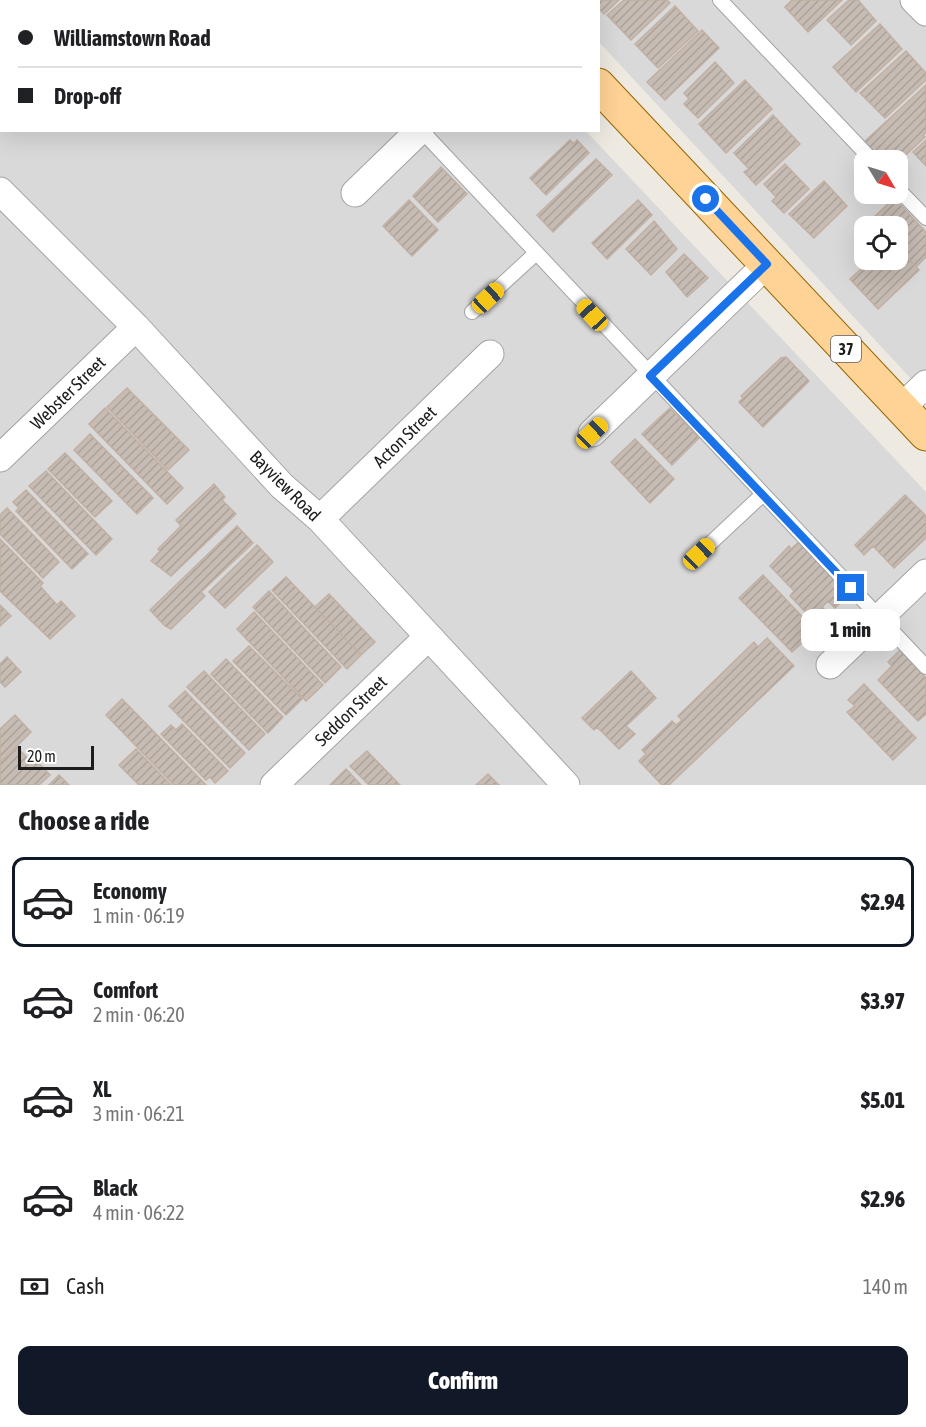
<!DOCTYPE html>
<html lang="en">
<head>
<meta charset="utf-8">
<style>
	:root { --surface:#fff; --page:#f6f6f6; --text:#202124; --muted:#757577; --line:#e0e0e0; --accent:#111827 }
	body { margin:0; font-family:"Asap Condensed",sans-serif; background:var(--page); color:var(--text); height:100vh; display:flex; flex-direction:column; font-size:22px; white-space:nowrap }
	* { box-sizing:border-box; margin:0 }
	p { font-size:20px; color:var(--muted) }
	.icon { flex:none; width:33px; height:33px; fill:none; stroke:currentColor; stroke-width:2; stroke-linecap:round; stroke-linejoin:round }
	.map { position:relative; height:785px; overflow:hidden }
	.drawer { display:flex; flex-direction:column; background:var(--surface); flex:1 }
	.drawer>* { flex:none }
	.hud { position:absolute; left:0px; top:0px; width:600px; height:132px; box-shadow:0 6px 24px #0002; display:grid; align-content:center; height:132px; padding:0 18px; background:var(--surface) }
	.needle { width:39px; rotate:128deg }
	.tools { position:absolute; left:854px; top:150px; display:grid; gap:12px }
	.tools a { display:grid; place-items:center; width:54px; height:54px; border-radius:12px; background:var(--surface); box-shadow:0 6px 24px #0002; font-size:30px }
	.scale { position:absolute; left:18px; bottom:15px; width:76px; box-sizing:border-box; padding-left:6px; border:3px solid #1c1c1c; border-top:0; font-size:16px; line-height:21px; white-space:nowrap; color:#1c1c1c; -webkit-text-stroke:4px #fff; paint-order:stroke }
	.end { position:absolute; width:27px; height:27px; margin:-14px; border:8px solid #1a73e8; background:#fff; box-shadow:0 0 0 3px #fff }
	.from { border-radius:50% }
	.bubble { position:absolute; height:42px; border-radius:12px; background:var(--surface); box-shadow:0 6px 24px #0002; font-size:20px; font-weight:800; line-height:42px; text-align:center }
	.car { position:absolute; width:18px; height:36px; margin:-18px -9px; border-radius:8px; box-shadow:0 0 4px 2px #0007; background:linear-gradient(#f5c518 24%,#345 0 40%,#f5c518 0 76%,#345 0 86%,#f5c518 0) }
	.hud b { display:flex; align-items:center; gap:21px; height:57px; font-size:22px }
	.hud b+b { border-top:2px solid var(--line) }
	.hud i { width:15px; height:15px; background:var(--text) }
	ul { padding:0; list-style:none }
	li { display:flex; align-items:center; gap:18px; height:90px; margin:0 12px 9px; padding:0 6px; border:3px solid transparent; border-radius:12px }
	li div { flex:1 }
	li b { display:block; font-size:22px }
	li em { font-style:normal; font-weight:800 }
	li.current { border-color:var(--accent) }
	li>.icon { width:54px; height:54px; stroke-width:1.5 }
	h2 { padding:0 18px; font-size:27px; line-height:72px }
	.pay { display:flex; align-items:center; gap:15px; height:66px; padding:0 18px; font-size:22px }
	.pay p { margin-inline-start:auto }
	.primary-button { display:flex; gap:12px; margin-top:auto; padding:12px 18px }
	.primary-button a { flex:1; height:69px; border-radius:12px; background:var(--accent); color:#fff; font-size:24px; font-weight:800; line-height:69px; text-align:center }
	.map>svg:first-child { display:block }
</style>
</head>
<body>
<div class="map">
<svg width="926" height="785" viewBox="0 0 926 785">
	<defs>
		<pattern id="building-hatch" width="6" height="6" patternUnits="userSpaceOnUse" patternTransform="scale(1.5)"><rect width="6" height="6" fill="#c6bcb4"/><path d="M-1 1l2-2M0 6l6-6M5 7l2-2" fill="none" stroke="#aaa19a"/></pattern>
	</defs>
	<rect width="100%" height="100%" fill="#eeeae1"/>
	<path fill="#dad9d9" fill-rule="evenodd" d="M 0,0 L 464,0 L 2,2 L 2,130 L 586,131 L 926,492 L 926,785 L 0,785 Z
		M 559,0 L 926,0 L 926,395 L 599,42 L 598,2 ZM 864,160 L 897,160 L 897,194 L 864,194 ZM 864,226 L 897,226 L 897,260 L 864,260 Z"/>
	<path fill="url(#building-hatch)" stroke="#c1b0a3" stroke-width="1.5" d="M 591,0 L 619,0 L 604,14 L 598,8 L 598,2 Z
		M 624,0 L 667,0 L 670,3 L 631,40 L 607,15 Z
		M 792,0 L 842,0 L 808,32 L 785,7 Z
		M 849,0 L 858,0 L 876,21 L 851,45 L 827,20 Z
		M 675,6 L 698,31 L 658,68 L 635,44 Z
		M 880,24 L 902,49 L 856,92 L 833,67 Z
		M 702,30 L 719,48 L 665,100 L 647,82 Z
		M 906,51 L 926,73 L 926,80 L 885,118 L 860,93 Z
		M 715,62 L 734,83 L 698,118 L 684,104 L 689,99 L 684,93 Z
		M 745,80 L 772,109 L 726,153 L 699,124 Z
		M 926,85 L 926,132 L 923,135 L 925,137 L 897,163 L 897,160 L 882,160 L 864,142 Z
		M 773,115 L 800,144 L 756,185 L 744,172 L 749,169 L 734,153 Z
		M 570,140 L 574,144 L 577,140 L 589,153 L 546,195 L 530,178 Z
		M 926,140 L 926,166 L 913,152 Z
		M 596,159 L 612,175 L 553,232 L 537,215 Z
		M 785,164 L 809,189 L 784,213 L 772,201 L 776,197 L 764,184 Z
		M 441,167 L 467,194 L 438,222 L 413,196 Z
		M 824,181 L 847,206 L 814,238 L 789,214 Z
		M 894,198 L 926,232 L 926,257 L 916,267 L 897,247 L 897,226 L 873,226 L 869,222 Z
		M 409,200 L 438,230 L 412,256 L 383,226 Z
		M 638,200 L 652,215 L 607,259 L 592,243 Z
		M 654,221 L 677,249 L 651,275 L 626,249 Z
		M 897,247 L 919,270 L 878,309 L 850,279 L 871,260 L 897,260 Z
		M 684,254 L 708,278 L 687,297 L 666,272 Z
		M 786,357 L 809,381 L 763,427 L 739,402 L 743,398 L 741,396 L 781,358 Z
		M 127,388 L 189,450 L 168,470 L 107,407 Z
		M 105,408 L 183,488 L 167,504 L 89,424 Z
		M 670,408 L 699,438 L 672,465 L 642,434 Z
		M 90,434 L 153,498 L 137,514 L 74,450 Z
		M 635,439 L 674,479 L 650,503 L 611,462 Z
		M 65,453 L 112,501 L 95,517 L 48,469 Z
		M 46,471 L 112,539 L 96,555 L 29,486 Z
		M 214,484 L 225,497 L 222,500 L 236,514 L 171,576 L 151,561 L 160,551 L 158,549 L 181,526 L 176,520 Z
		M 26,490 L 88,554 L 72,569 L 16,511 L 19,508 L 13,502 Z
		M 905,495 L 926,516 L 926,538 L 894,568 L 873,546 L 864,555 L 855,545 Z
		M 7,508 L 59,562 L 43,578 L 0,534 L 0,515 Z
		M 237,526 L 253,543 L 201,592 L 205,596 L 171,629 L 165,626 L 150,610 Z
		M 0,539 L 43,583 L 40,586 L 57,605 L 61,601 L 75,616 L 50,639 L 0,591 Z
		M 800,541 L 848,596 L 835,608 L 828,601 L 822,607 L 829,614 L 818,625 L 790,596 L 794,591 L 770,566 L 789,546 L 791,549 Z
		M 257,545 L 273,562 L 225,608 L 209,592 Z
		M 763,575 L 810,625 L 800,634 L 805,640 L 792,652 L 739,598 Z
		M 286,577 L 361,655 L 347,669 L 272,590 Z
		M 269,591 L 341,667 L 325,683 L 253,607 Z
		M 329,594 L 375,642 L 361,655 L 315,607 Z
		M 0,605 L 11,616 L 0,626 Z
		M 254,612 L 323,685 L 306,701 L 237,629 Z
		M 767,638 L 794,666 L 669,785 L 662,785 L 639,761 L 646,754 L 642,750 L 672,721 L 676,725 L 682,720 L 678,716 L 754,642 L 758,647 Z
		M 249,646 L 302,699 L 286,715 L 233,661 Z
		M 900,650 L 926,678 L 926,714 L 918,721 L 878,680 L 892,666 L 888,662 Z
		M 7,657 L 21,672 L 5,687 L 0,682 L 0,664 Z
		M 226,659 L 283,717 L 268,733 L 211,674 Z
		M 204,671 L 265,734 L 249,750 L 187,687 Z
		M 631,671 L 656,698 L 626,726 L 635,734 L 619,749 L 597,727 L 594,730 L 582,718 Z
		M 864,684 L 916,738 L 893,760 L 847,712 L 855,706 L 848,700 Z
		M 185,691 L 245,753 L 230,768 L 169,706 Z
		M 122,699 L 206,785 L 174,785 L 106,715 Z
		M 15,715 L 31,732 L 0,763 L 0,729 Z
		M 182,724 L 228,771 L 215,783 L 210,777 L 206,780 L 161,734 L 171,725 L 176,730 Z
		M 17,747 L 30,761 L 33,757 L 50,775 L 39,785 L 0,785 L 0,763 Z
		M 136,749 L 171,785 L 139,785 L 119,765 Z
		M 367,751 L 400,785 L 369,785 L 350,766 Z
		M 346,769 L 361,785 L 330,785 Z
		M 488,774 L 499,785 L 476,785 Z
		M 59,775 L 69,785 L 49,785 Z"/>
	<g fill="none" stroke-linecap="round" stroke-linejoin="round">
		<defs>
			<path id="service" d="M 298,0 L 300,2
				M 720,0 L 872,160
				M 421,130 L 926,667
				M 897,188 L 926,218
				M 472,312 L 535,254
				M 699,554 L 762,495"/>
			<path id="minor" d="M 914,0 L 926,12
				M 50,2 L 51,0
				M 0,49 L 2,48
				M 0,191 L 136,327 L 282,486 L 320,519 L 566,785
				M 355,193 L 420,130
				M 901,408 L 926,384
				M 592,433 L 767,264
				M 0,458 L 136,327
				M 320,519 L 490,354
				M 830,665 L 926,573
				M 274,785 L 428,637"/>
			<path id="primary" d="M 518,0 L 520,2
				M 598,85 L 926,434"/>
		</defs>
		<use href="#service" stroke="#a3a3a3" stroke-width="16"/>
		<use href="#minor" stroke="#a3a3a3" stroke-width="29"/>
		<use href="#primary" stroke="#956500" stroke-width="35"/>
		<use href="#service" stroke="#fff" stroke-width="14"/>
		<use href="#minor" stroke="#fff" stroke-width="27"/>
		<use href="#primary" stroke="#ffd396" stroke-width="33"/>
	</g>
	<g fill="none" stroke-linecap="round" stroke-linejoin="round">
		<path stroke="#1a73e8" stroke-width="8" d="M 706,199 L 767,264 L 650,376 L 851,588"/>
	</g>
	<g text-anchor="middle" stroke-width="5" stroke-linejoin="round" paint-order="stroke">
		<rect fill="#fff" stroke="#606060" stroke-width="1.5" x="831" y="336" width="30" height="26" rx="4.5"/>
		<g font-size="16" font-weight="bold" fill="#1c1c1c">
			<text x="846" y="355">37</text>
		</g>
		<g font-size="18" fill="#1c1c1c" stroke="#fff">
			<text transform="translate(68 393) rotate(-44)" y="6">Webster Street</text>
			<text transform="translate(405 437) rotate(-44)" y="6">Acton Street</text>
			<text transform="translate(285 486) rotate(45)" y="6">Bayview Road</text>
			<text transform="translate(351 711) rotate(-44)" y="6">Seddon Street</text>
		</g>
	</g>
</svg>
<div class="tools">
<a><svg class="needle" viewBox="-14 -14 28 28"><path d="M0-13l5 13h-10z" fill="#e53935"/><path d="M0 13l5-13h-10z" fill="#757577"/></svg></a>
<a><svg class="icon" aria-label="locate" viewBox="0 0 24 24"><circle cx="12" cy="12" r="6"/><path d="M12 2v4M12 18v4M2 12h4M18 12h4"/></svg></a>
</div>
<div class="scale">20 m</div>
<i class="end from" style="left:706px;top:199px"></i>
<i class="end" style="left:851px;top:588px"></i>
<div class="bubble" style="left:801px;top:609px;width:99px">1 min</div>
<i class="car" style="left:488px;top:298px;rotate:47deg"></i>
<i class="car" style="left:592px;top:315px;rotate:317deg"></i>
<i class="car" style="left:592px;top:433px;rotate:46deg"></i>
<i class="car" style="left:699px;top:554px;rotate:46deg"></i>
<div class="hud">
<b><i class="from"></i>Williamstown Road</b>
<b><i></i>Drop-off</b>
</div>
</div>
<section class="drawer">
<h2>Choose a ride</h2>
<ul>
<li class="current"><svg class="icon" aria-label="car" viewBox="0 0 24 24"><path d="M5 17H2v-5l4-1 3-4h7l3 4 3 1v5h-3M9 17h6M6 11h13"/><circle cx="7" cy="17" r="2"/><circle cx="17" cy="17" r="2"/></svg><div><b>Economy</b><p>1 min · 06:19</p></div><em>$2.94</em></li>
<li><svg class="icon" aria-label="car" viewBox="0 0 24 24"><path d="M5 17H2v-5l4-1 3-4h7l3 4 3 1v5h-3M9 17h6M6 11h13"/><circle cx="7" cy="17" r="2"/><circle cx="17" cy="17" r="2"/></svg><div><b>Comfort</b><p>2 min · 06:20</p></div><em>$3.97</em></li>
<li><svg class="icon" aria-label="car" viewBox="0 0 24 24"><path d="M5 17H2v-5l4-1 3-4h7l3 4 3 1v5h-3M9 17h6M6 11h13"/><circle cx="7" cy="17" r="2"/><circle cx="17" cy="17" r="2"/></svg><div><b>XL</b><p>3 min · 06:21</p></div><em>$5.01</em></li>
<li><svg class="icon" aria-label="car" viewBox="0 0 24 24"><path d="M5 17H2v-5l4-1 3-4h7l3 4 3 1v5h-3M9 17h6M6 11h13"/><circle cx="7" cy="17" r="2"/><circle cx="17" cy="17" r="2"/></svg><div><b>Black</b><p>4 min · 06:22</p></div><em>$2.96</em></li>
</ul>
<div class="pay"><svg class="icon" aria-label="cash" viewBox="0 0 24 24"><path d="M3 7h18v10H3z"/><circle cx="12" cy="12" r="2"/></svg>Cash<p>140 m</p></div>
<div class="primary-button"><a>Confirm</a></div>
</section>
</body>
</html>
